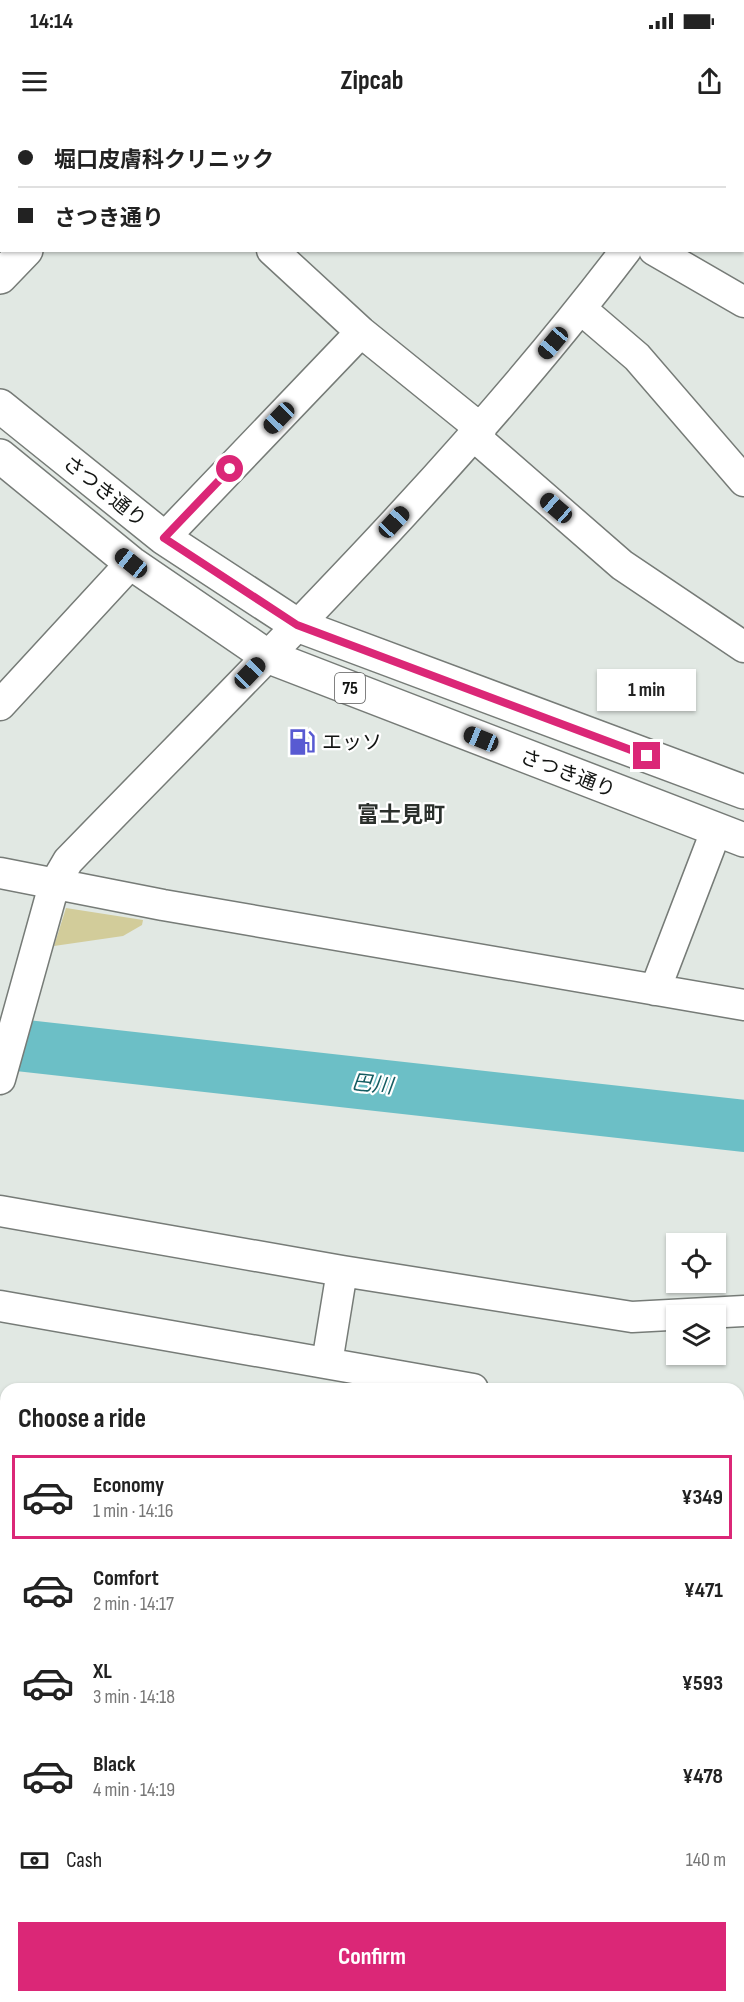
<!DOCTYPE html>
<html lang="en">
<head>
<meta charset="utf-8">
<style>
	:root { --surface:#fff; --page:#f2f2f2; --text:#222; --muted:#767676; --line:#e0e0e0; --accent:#db2777 }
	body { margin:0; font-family:"Sofia Sans Condensed","Noto Sans JP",sans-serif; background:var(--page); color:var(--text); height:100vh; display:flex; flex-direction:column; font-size:22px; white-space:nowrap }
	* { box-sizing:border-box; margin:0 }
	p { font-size:20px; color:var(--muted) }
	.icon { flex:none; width:33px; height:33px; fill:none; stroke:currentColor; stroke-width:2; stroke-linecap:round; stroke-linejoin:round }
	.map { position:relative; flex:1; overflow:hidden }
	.panel { position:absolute; left:0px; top:1263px; width:744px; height:620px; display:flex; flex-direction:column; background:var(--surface); border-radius:18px 18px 0 0; box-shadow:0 2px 4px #0004 }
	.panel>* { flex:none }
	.guide { position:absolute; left:0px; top:0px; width:744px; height:132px; box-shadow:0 2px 4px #0004; display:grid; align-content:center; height:132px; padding:0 18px; background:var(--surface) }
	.tools { position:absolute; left:666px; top:1113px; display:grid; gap:12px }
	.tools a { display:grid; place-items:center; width:60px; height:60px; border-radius:0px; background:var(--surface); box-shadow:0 2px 4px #0004; font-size:30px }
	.end { position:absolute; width:27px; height:27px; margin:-14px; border:8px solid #db2777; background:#fff; box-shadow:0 0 0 3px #fff }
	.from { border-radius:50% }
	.bubble { position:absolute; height:42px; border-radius:0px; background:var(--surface); box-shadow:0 2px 4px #0004; font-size:20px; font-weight:700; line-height:42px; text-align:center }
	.car { position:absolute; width:18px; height:36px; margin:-18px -9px; border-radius:8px; box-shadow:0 0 4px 2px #0007; background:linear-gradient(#222 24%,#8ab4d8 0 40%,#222 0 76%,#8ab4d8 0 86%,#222 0) }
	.guide b { display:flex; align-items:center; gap:21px; height:57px; font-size:22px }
	.guide b+b { border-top:2px solid var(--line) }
	.guide i { width:15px; height:15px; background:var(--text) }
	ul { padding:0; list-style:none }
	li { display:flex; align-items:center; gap:18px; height:84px; margin:0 12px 9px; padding:0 6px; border:3px solid transparent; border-radius:0px }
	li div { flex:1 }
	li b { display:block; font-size:22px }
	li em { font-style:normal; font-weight:700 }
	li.current { border-color:var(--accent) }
	li>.icon { width:54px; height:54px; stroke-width:1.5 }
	h2 { padding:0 18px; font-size:27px; line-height:72px }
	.pay { display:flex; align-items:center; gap:15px; height:66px; padding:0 18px; font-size:22px }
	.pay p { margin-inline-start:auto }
	.cta { display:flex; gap:12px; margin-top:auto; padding:12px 18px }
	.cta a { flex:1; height:69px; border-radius:0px; background:var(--accent); color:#fff; font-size:24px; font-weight:700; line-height:69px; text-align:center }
	.status { display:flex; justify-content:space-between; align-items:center; height:42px; padding:0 30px; background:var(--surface); direction:ltr }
	.status svg { height:16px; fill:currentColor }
	header { display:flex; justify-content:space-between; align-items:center; height:78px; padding:0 18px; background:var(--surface); font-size:27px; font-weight:700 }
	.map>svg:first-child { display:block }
</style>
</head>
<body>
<div class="status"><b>14:14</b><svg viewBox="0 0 49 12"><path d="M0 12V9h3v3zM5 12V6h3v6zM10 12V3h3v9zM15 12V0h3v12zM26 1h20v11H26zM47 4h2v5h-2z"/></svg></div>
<header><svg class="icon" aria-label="menu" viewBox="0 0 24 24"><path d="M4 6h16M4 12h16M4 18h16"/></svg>Zipcab<svg class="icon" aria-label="share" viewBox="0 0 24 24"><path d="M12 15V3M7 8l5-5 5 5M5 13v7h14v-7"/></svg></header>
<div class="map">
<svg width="744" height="1882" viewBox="0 0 744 1882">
	<rect width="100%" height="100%" fill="#e1e8e3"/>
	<path fill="#d2cc9a" d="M 66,788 L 143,800 L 142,805 L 123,816 L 54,826 Z"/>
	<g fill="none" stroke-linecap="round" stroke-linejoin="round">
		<path stroke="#6cbfc6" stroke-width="52" d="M 0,923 L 744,1006"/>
		<defs>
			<path id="street" d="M 65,0 L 67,2
				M 431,0 L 434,2
				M 712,2 L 713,0
				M 272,130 L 361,212 L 481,309
				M 654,130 L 744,182
				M 581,189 L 637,237 L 744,361
				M 474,316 L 622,445 L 744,527
				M 164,418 L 361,212
				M 0,585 L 131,443
				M 0,753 L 163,785 L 744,885
				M 655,870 L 716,711
				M 0,959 L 54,765 L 68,741 C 260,543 459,350 626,130
				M 0,1091 L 342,1151 L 632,1197 L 744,1191
				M 0,1186 L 473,1269
				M 327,1243 L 342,1151
				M 738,1325 L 744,1327
				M 738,1549 L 744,1535
				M 0,1624 L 6,1624
				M 0,1761 L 6,1762
				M 582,1876 L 600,1882
				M 400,1882 L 402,1876"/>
			<path id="primary" d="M 0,286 L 164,418 L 297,505 L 744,672
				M 0,336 L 131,443 L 267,536 L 744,720
				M 0,1375 L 6,1377
				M 738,1603 L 744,1604"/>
			<path id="highway" d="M 152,2 L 153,0
				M 0,157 L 26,130"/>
		</defs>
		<use href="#street" stroke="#767b77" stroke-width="33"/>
		<use href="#primary" stroke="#767b77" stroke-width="36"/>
		<use href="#highway" stroke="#767b77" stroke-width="36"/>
		<use href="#street" stroke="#fff" stroke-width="30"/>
		<use href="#primary" stroke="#fff" stroke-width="33"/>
		<use href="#highway" stroke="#fff" stroke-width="33"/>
	</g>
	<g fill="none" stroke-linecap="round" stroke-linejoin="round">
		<path stroke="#db2777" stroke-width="8" d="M 230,349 L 164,418 L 297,505 L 647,636"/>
	</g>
	<defs>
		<symbol id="fuel-bare" viewBox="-9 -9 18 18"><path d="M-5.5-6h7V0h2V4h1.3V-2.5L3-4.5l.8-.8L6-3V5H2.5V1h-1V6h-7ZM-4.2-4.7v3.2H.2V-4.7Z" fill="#585ad2" stroke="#fff" stroke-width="2.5" paint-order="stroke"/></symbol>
	</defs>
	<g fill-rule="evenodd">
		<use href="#fuel-bare" x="283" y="603" width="38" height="38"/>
	</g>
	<g text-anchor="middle" stroke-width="4.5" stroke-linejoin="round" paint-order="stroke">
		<rect fill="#fff" stroke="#595a59" stroke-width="1.5" x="335" y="553" width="30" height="30" rx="4.5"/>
		<g font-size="18" font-weight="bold" fill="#121412">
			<text x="350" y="574">75</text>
		</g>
		<g font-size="20" fill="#121412" stroke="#fff">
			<text transform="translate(105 371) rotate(39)" y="7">さつき通り</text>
			<text transform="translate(568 653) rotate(21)" y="7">さつき通り</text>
		</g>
		<g font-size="20" fill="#121412" stroke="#fff" text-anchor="start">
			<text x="322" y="629">エッソ</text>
		</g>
		<g font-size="21" font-style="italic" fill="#155d62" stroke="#fff">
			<text transform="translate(372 964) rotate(6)" y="7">巴川</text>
		</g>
		<g font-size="22" font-weight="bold" fill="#2a2f2b" stroke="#fff">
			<text x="401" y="702">富士見町</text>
		</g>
	</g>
</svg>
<div class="tools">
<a><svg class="icon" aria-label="locate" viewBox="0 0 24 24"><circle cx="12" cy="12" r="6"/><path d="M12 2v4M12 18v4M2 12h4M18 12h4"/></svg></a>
<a><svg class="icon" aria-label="layers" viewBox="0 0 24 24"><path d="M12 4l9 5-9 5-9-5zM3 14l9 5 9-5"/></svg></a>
</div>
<i class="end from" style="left:230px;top:349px"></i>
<i class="end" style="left:647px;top:636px"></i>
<div class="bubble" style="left:597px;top:549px;width:99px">1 min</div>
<i class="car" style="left:553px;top:223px;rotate:220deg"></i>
<i class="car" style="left:279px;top:298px;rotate:224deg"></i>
<i class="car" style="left:556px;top:388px;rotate:311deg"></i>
<i class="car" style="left:394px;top:402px;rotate:43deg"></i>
<i class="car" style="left:131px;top:443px;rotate:309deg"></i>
<i class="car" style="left:250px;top:553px;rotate:44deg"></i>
<i class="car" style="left:481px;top:619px;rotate:292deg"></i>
<div class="guide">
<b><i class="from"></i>堀口皮膚科クリニック</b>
<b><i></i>さつき通り</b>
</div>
<section class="panel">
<h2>Choose a ride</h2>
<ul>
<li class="current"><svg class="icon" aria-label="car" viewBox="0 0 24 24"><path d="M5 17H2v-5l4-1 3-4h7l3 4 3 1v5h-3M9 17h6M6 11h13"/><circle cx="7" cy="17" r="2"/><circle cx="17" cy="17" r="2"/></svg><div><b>Economy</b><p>1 min · 14:16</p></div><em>¥349</em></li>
<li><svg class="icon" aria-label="car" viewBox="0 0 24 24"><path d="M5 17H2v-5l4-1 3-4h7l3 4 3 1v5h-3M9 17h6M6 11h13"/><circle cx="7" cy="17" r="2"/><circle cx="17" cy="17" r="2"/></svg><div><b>Comfort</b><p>2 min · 14:17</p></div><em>¥471</em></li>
<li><svg class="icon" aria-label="car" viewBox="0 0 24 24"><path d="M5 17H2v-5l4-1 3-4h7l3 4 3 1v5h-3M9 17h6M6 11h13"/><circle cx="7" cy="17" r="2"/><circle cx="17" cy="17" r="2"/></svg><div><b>XL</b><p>3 min · 14:18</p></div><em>¥593</em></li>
<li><svg class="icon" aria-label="car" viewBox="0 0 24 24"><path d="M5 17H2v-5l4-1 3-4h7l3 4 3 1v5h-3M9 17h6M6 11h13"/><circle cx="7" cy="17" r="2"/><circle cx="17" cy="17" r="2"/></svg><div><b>Black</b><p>4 min · 14:19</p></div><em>¥478</em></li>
</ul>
<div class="pay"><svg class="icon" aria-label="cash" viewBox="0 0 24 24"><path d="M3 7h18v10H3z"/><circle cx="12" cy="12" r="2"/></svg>Cash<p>140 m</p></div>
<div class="cta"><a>Confirm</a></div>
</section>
</div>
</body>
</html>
